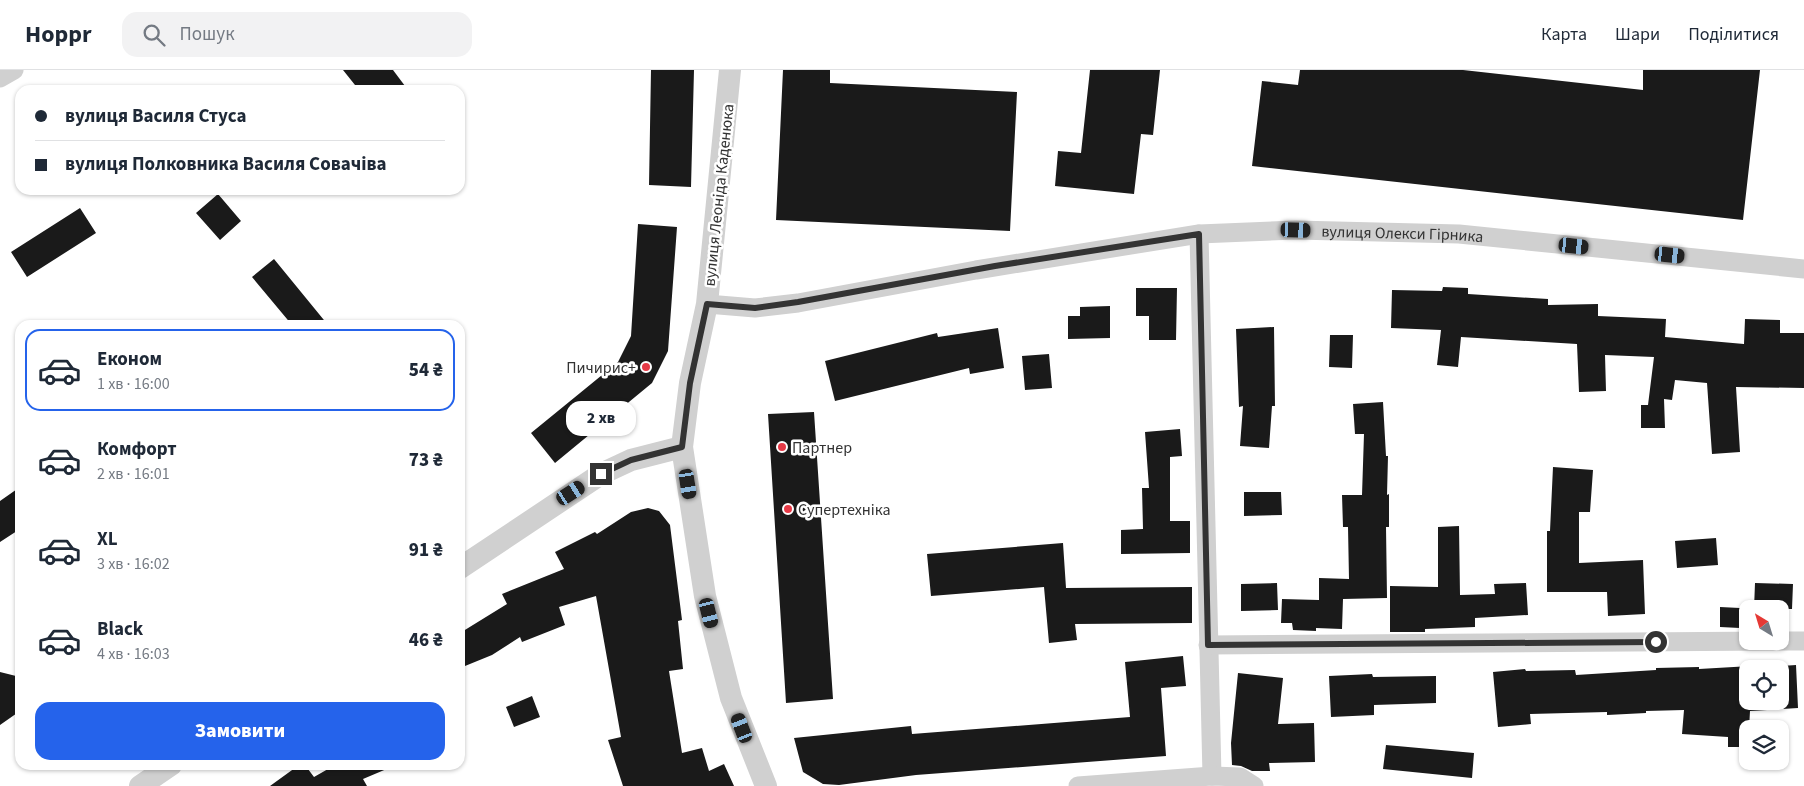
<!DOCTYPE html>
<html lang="uk">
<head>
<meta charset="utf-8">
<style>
	:root { --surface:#fff; --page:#f2f2f3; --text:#1f2937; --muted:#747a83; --line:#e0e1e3; --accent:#2563eb }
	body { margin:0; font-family:"Source Sans 3",sans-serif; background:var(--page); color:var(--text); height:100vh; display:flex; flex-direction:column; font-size:19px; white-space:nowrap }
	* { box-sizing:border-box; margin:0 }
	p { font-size:16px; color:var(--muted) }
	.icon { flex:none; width:28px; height:28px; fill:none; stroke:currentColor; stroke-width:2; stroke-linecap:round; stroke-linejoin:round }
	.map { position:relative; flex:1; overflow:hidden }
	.details { position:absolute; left:15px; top:250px; width:450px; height:450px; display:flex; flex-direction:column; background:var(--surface); border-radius:15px; box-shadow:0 1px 4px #0004 }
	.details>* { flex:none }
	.guide { position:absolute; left:15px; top:15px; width:450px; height:110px; border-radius:15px; box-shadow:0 1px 4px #0004; display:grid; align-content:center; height:110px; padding:0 20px; background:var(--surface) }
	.needle { width:32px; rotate:322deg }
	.tools { position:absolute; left:1739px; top:530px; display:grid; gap:10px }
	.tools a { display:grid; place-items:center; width:50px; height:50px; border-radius:10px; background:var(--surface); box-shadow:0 1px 4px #0004; font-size:25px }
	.end { position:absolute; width:22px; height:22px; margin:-11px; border:6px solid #333; background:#fff; box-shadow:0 0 0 2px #fff }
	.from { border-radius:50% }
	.bubble { position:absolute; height:35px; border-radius:15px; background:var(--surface); box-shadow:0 1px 4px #0004; font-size:16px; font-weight:800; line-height:35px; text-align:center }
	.car { position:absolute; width:15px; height:30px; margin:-15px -8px; border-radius:6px; box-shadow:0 0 4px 1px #0007; background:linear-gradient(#222 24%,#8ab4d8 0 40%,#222 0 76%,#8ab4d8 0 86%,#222 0) }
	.guide b { display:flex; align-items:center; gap:18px; height:48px; font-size:19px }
	.guide b+b { border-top:1px solid var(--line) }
	.guide i { width:12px; height:12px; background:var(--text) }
	ul { padding:9px 0 0; list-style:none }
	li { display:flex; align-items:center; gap:15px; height:82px; margin:0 10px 8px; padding:0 10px; border:2px solid transparent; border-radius:15px }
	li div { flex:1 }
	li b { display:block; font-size:19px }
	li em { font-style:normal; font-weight:800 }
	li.selected { border-color:var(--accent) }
	li>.icon { width:45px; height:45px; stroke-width:1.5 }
	.primary-button { display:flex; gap:10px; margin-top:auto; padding:10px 20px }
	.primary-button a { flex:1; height:58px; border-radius:15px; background:var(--accent); color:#fff; font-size:20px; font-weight:800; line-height:58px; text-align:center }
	header { display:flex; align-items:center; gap:30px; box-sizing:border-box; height:70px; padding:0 25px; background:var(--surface); border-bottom:1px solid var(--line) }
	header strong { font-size:24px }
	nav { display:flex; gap:28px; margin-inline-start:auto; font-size:18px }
	.search { width:350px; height:45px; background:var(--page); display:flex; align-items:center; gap:12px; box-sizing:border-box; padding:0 18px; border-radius:15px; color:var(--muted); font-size:19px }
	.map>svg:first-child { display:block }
</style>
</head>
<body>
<header>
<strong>Hoppr</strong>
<div class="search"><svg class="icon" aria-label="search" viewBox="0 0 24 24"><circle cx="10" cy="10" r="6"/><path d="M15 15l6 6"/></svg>Пошук</div>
<nav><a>Карта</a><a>Шари</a><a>Поділитися</a></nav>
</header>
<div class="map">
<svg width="1804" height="716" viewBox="0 0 1804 716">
	<rect width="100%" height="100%" fill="#fff"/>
	<path fill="#1a1a1a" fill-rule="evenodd" d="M 343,0 L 393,0 L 408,20 L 359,20 Z
		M 651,0 L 694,0 L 691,117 L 649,115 Z
		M 783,0 L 830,0 L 830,13 L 1017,22 L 1010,161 L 776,150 Z
		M 1090,0 L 1160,0 L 1153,65 L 1141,64 L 1134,124 L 1055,116 L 1058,81 L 1081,83 Z
		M 1300,0 L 1463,0 L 1643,20 L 1643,0 L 1760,0 L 1743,150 L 1252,96 L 1262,11 L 1298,15 Z
		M 218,124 L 241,151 L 220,170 L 196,143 Z
		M 80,138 L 96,163 L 27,207 L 11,182 Z
		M 638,154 L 677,157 L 668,281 L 652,313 L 555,393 L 531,363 L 618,292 L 631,266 Z
		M 274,189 L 328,255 L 292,255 L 252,207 Z
		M 1443,217 L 1468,218 L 1468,224 L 1548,229 L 1548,235 L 1598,234 L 1598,246 L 1666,249 L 1665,267 L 1744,274 L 1745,249 L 1780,250 L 1780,263 L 1804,263 L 1804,318 L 1736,317 L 1740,382 L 1712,384 L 1707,313 L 1675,310 L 1672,330 L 1664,329 L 1665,358 L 1641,358 L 1641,335 L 1648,335 L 1654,287 L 1605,285 L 1606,321 L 1579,322 L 1577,274 L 1461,267 L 1458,297 L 1437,295 L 1441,260 L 1391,258 L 1392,220 L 1442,221 Z
		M 1136,218 L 1177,218 L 1176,270 L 1149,270 L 1149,246 L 1136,246 Z
		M 1110,236 L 1110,268 L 1068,269 L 1068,246 L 1080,246 L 1080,237 Z
		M 1274,257 L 1275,336 L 1272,336 L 1269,378 L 1240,376 L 1243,336 L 1239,337 L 1236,259 Z
		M 998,258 L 1004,298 L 970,304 L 969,298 L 835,331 L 825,291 L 937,263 L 938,267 Z
		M 1330,265 L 1353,265 L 1352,298 L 1329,297 Z
		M 1049,284 L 1052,318 L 1025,320 L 1022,286 Z
		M 1383,332 L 1386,386 L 1388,386 L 1387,425 L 1389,424 L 1389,457 L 1386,457 L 1387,528 L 1343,529 L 1342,559 L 1316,558 L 1316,561 L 1293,560 L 1292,553 L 1281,553 L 1282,529 L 1319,530 L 1319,508 L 1349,509 L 1348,457 L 1343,457 L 1342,425 L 1362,425 L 1364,364 L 1355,364 L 1353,334 Z
		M 814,342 L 833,629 L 786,633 L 768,344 Z
		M 1180,359 L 1182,386 L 1170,387 L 1170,451 L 1190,451 L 1190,483 L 1121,484 L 1121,460 L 1143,459 L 1142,418 L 1149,418 L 1145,362 Z
		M 1553,397 L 1593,400 L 1590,442 L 1579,442 L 1579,493 L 1643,490 L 1645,544 L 1608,546 L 1607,522 L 1547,522 L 1547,461 L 1550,461 Z
		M 20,417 L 20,459 L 0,472 L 0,431 Z
		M 1244,422 L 1281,422 L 1282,445 L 1244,446 Z
		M 648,438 L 659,441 L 670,455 L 682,550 L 678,551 L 683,599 L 669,601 L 682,683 L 702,678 L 709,701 L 724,694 L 734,716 L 623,716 L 608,670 L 621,667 L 596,526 L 559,537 L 565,555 L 522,572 L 520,567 L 492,585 L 465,596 L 460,587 L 460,563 L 507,534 L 502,524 L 564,499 L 555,482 L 595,462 L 597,464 L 631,442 Z
		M 1459,456 L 1460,525 L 1495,524 L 1494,514 L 1526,513 L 1528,545 L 1475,548 L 1475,557 L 1425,559 L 1425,562 L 1390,562 L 1390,516 L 1438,517 L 1438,457 Z
		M 1716,468 L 1718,495 L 1677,498 L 1675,471 Z
		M 1063,473 L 1066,518 L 1192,517 L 1192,553 L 1075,554 L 1077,570 L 1049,573 L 1044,517 L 931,526 L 927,484 Z
		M 1277,513 L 1278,540 L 1241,541 L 1241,514 Z
		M 1755,513 L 1793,514 L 1792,539 L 1754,539 Z
		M 1720,537 L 1740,538 L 1740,558 L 1720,557 Z
		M 1183,586 L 1186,616 L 1161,618 L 1166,686 L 916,705 L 839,715 L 823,714 L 803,702 L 794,668 L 911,656 L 912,664 L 1130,647 L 1125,592 Z
		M 1796,595 L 1798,638 L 1750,641 L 1748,677 L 1728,677 L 1728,667 L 1682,664 L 1684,640 L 1646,641 L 1646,643 L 1607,645 L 1607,642 L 1530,644 L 1531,654 L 1498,657 L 1493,602 L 1525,599 L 1526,601 L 1575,600 L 1576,605 L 1656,600 L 1656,598 L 1699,597 L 1699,599 L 1751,596 L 1751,598 ZM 1748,599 L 1780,599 L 1780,631 L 1748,631 Z
		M 0,602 L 20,607 L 20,641 L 0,655 Z
		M 1238,603 L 1283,608 L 1278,654 L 1314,653 L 1315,692 L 1269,693 L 1270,701 L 1252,701 L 1241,696 L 1232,695 L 1231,673 Z
		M 1372,604 L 1373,607 L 1436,606 L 1436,633 L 1374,635 L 1374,645 L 1331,647 L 1329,606 Z
		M 532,626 L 540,647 L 514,657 L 506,637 Z
		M 1386,675 L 1474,683 L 1472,708 L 1383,699 Z
		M 299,695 L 305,695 L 314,707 L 335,695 L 396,695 L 363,709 L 367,716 L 270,716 Z"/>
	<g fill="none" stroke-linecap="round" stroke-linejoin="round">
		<g stroke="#d0d0d0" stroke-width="19">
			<path d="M 0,8 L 14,0"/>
			<path d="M 1199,164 L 1212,706"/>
			<path id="s1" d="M 707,234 L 755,238 L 798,233 L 976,200 L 1199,164 L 1296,160 L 1459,164 L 1804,199"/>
			<path d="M 1780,571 L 1804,571"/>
			<path d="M 1208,575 L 1773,571"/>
			<path d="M 1078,716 L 1212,706 L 1240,707 L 1254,716"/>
		</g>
		<path stroke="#d0d0d0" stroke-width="22" d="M 730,0 L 707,234 L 690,313 L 682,377 L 705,526 L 731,628 L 766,716
			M 460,498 L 601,404 L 631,390 L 682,377
			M 140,716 L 171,695"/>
	</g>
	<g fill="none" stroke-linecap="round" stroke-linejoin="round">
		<path stroke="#333" stroke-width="6" d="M 601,404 L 631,390 L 682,377 L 690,313 L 707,234 L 755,238 L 798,232 L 995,196 L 1199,164 L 1208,575 L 1656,572"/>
	</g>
	<g fill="#e63946" stroke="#fff" stroke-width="2">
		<circle cx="646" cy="297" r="5"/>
		<circle cx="782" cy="377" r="5"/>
		<circle cx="788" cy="439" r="5"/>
	</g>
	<g text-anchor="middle" stroke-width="5" stroke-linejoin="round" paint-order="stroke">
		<g font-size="16" fill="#333" stroke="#fff">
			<text transform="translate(718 125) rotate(-84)" y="6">вулиця Леоніда Каденюка</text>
			<text dy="6" stroke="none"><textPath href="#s1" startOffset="702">вулиця Олекси Гірника</textPath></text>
		</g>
		<g font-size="16" fill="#333" stroke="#fff" text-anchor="start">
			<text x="636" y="303" text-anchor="end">Пичирис+</text>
			<text x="792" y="383">Партнер</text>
			<text x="798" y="445">Супертехніка</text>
		</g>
	</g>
</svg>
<div class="tools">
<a><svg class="needle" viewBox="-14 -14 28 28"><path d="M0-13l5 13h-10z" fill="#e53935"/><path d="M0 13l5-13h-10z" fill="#747a83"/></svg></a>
<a><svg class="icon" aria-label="locate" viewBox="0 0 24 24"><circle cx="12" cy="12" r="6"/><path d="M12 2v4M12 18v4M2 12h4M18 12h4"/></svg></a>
<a><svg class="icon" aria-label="layers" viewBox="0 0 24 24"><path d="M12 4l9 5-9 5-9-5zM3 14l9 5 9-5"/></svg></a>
</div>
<i class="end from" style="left:1656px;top:572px"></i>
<i class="end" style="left:601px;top:404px"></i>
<div class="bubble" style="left:566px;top:331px;width:70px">2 хв</div>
<i class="car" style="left:1296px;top:160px;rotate:92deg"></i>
<i class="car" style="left:1574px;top:176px;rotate:96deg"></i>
<i class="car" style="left:1670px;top:185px;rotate:96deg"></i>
<i class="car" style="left:688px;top:414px;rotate:171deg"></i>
<i class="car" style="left:571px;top:423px;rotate:57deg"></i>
<i class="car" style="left:709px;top:543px;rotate:166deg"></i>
<i class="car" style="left:742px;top:658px;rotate:339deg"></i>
<div class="guide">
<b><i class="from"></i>вулиця Василя Стуса</b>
<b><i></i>вулиця Полковника Василя Совачіва</b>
</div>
<section class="details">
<ul>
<li class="selected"><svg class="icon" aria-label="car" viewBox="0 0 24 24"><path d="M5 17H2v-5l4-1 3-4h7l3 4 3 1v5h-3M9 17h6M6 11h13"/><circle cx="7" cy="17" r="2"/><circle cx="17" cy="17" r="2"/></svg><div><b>Економ</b><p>1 хв · 16:00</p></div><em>54 ₴</em></li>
<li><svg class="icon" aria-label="car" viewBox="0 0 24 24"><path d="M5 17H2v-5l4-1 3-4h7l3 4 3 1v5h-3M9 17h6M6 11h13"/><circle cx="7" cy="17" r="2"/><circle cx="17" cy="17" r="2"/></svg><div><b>Комфорт</b><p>2 хв · 16:01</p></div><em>73 ₴</em></li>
<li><svg class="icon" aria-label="car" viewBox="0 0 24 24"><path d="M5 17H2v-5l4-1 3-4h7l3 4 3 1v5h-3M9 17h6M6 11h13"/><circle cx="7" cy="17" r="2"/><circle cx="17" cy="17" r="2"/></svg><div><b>XL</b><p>3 хв · 16:02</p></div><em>91 ₴</em></li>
<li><svg class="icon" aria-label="car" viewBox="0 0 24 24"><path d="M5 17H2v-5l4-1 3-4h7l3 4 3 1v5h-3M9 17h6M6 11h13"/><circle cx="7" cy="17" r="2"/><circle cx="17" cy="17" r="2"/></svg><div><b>Black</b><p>4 хв · 16:03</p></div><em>46 ₴</em></li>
</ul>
<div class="primary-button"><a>Замовити</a></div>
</section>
</div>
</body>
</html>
